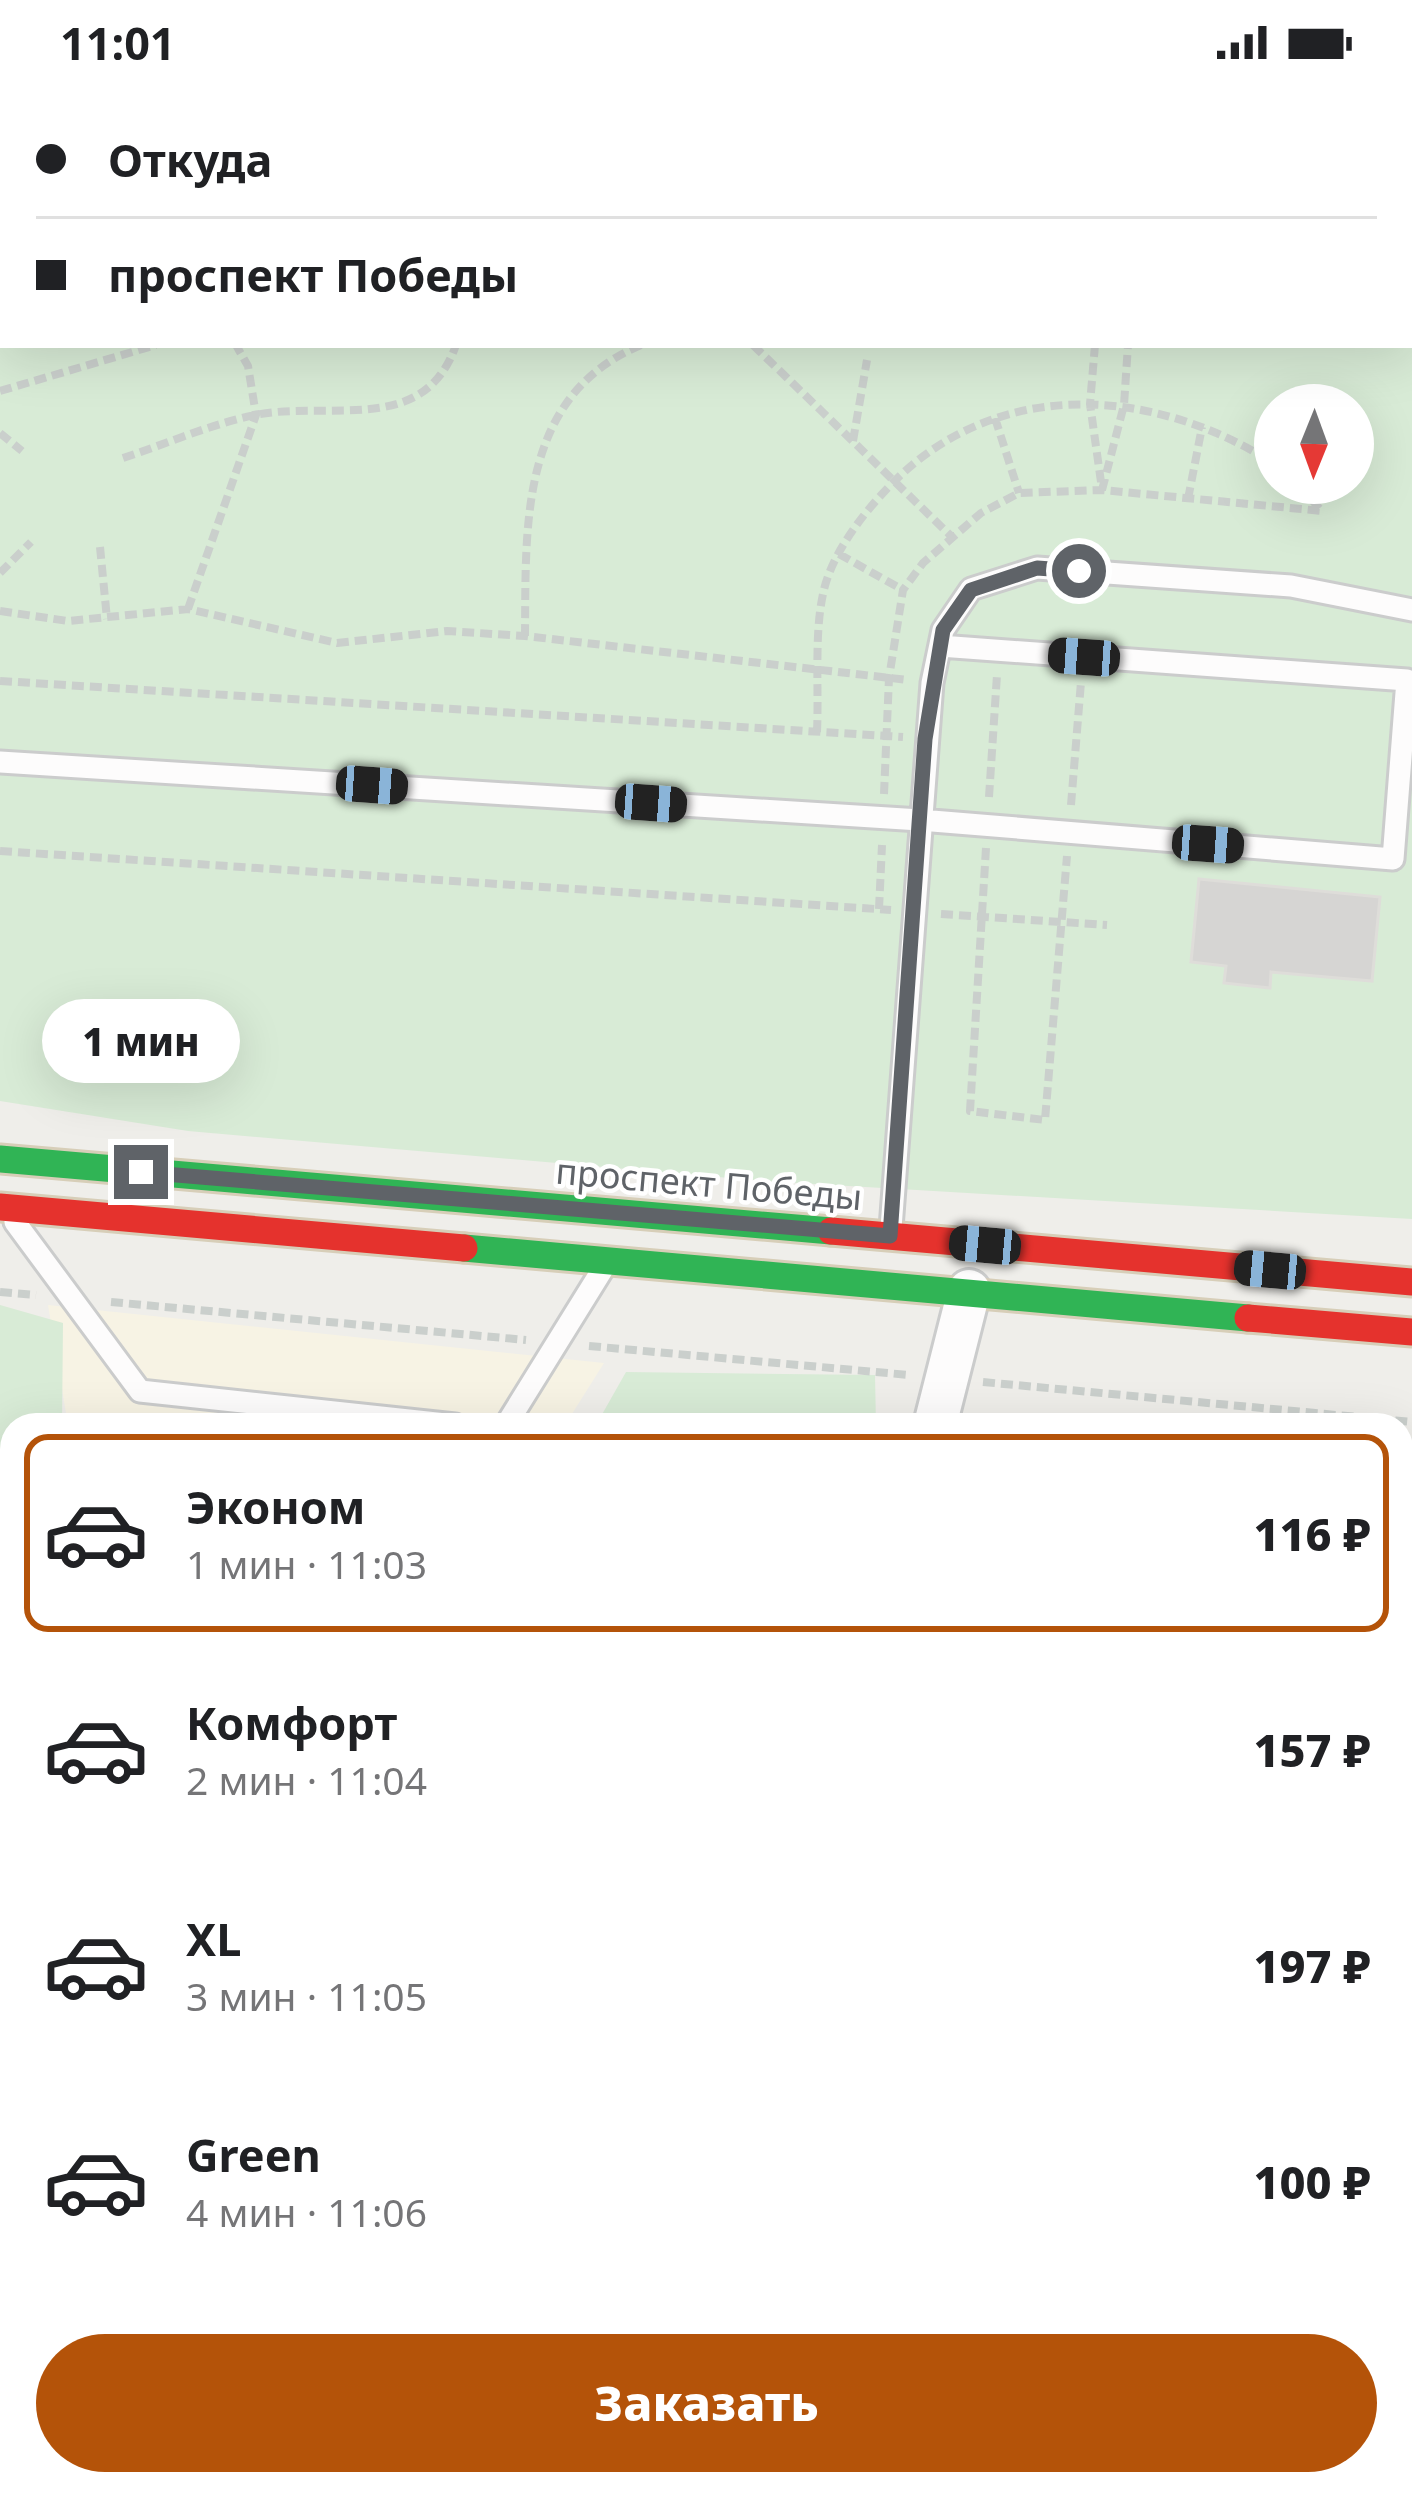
<!DOCTYPE html>
<html lang="ru">
<head>
<meta charset="utf-8">
<style>
	:root { --surface:#fff; --page:#f6f6f6; --text:#202124; --muted:#757577; --line:#e0e0e0; --accent:#b45309 }
	body { margin:0; font-family:"Noto Sans",sans-serif; background:var(--page); color:var(--text); height:100vh; display:flex; flex-direction:column; font-size:45px; white-space:nowrap }
	* { box-sizing:border-box; margin:0 }
	p { font-size:39px; color:var(--muted) }
	.icon { flex:none; width:66px; height:66px; fill:none; stroke:currentColor; stroke-width:2; stroke-linecap:round; stroke-linejoin:round }
	.map { position:relative; flex:1; overflow:hidden }
	.details { position:absolute; left:0px; top:1329px; width:1413px; height:1083px; display:flex; flex-direction:column; background:var(--surface); border-radius:36px 36px 0 0; box-shadow:0 12px 48px #0002 }
	.details>* { flex:none }
	.banner { position:absolute; left:0px; top:0px; width:1413px; height:264px; box-shadow:0 12px 48px #0002; display:grid; align-content:center; height:264px; padding:0 36px; background:var(--surface) }
	.needle { width:78px; rotate:181deg }
	.fabs { position:absolute; left:1254px; top:300px; display:grid; gap:24px }
	.fabs a { display:grid; place-items:center; width:120px; height:120px; border-radius:50%; background:var(--surface); box-shadow:0 12px 48px #0002; font-size:60px }
	.end { position:absolute; width:54px; height:54px; margin:-27px; border:15px solid #5f6368; background:#fff; box-shadow:0 0 0 6px #fff }
	.from { border-radius:50% }
	.bubble { position:absolute; height:84px; border-radius:42px; background:var(--surface); box-shadow:0 12px 48px #0002; font-size:39px; font-weight:800; line-height:84px; text-align:center }
	.car { position:absolute; width:36px; height:72px; margin:-36px -18px; border-radius:15px; box-shadow:0 0 9px 3px #0007; background:linear-gradient(#222 24%,#8ab4d8 0 40%,#222 0 76%,#8ab4d8 0 86%,#222 0) }
	.banner b { display:flex; align-items:center; gap:42px; height:114px; font-size:45px }
	.banner b+b { border-top:3px solid var(--line) }
	.banner i { width:30px; height:30px; background:var(--text) }
	ul { padding:21px 0 0; list-style:none }
	li { display:flex; align-items:center; gap:36px; height:198px; margin:0 24px 18px; padding:0 12px; border:6px solid transparent; border-radius:24px }
	li div { flex:1 }
	li b { display:block; font-size:45px }
	li em { font-style:normal; font-weight:800 }
	li.current { border-color:var(--accent) }
	li>.icon { width:108px; height:108px; stroke-width:1.5 }
	.primary-button { display:flex; gap:24px; margin-top:auto; padding:24px 36px }
	.primary-button a { flex:1; height:138px; border-radius:72px; background:var(--accent); color:#fff; font-size:48px; font-weight:800; line-height:138px; text-align:center }
	.status { display:flex; justify-content:space-between; align-items:center; height:84px; padding:0 60px; background:var(--surface); direction:ltr }
	.status svg { height:33px; fill:currentColor }
	.map>svg:first-child { display:block }
</style>
</head>
<body>
<div class="status"><b>11:01</b><svg viewBox="0 0 49 12"><path d="M0 12V9h3v3zM5 12V6h3v6zM10 12V3h3v9zM15 12V0h3v12zM26 1h20v11H26zM47 4h2v5h-2z"/></svg></div>
<div class="map">
<svg width="1412" height="2411" viewBox="0 0 1412 2411">
	<rect width="100%" height="100%" fill="#efeeea"/>
	<path fill="#f7f3e4" d="M 48,1221 L 604,1279 L 565,1341 L 68,1341 Z"/>
	<path fill="#eae0de" d="M 1401,2391 L 1412,2391 L 1412,2411 L 811,2411 L 811,2400 L 1401,2400 Z"/>
	<path fill="#d8ebd6" fill-rule="evenodd" d="M 0,0 L 1412,0 L 1412,1135 L 764,1097 L 188,1047 L 0,1017 ZM 3,3 L 1410,3 L 1410,261 L 3,261 ZM 1275,321 L 1353,321 L 1353,399 L 1275,399 Z
		M 0,1221 L 63,1239 L 62,1341 L 12,1341 L 12,1558 L 0,1556 Z
		M 626,1288 L 875,1291 L 876,1341 L 596,1341 Z
		M 93,2400 L 594,2400 L 594,2411 L 92,2411 Z"/>
	<path fill="#d6d5d3" stroke="#deddd9" stroke-width="3" d="M 1199,795 L 1380,813 L 1372,897 L 1271,888 L 1270,904 L 1224,899 L 1226,882 L 1191,878 Z
		M 0,2066 L 12,2069 L 12,2238 L 0,2287 Z
		M 858,2400 L 1213,2400 L 1213,2411 L 858,2411 Z"/>
	<g fill="none" stroke-linecap="round" stroke-linejoin="round">
		<defs>
			<path id="lane" d="M 0,678 L 920,736 L 1393,775 L 1407,596 L 940,562
				M 15,1138 L 140,1307 L 455,1341
				M 891,1144 L 932,599 L 943,546 L 971,505 L 1037,484 L 1291,502 L 1412,526
				M 506,1341 L 604,1183
				M 0,1994 L 12,1997
				M 1401,1994 L 1412,1996
				M 729,2400 L 747,2411
				M 31,2411 L 34,2400"/>
			<path id="street" d="M 935,1341 L 969,1207
				M 686,2411 L 689,2400"/>
			<path id="fast" d="M 0,1075 L 831,1147
				M 464,1164 L 1248,1234"/>
			<path id="jam" d="M 0,1123 L 464,1164
				M 831,1147 L 1412,1198
				M 1248,1234 L 1412,1248"/>
		</defs>
		<use href="#lane" stroke="#cbcccc" stroke-width="27"/>
		<use href="#street" stroke="#cbcccc" stroke-width="48"/>
		<use href="#fast" stroke="#d7ceb8" stroke-width="33"/>
		<use href="#jam" stroke="#d7ceb8" stroke-width="33"/>
		<path stroke="#cacfcc" stroke-width="8" stroke-dasharray="12 6" stroke-linecap="butt" d="M 482,0 L 485,3
			M 929,0 L 932,3
			M 977,0 L 977,3
			M 308,3 L 309,0
			M 565,3 L 568,0
			M 1113,3 L 1113,0
			M 1146,3 L 1146,0
			M 753,261 L 951,452
			M 1095,261 L 1090,320 L 1101,398
			M 0,307 L 156,261
			M 995,334 L 1019,409
			M 0,349 L 22,367
			M 853,357 L 867,276
			M 123,374 C 166,360 211,340 255,331 C 329,316 424,353 456,261
			M 1102,406 L 1124,321 L 1128,261
			M 1188,415 L 1202,343
			M 100,463 L 107,535
			M 839,470 L 903,506
			M 0,489 L 31,458
			M 188,525 L 256,331 L 248,282 L 236,261
			M 0,527 L 68,537 L 188,525 L 337,559 L 447,547 L 525,552 L 908,596
			M 525,552 C 526,441 519,312 641,261
			M 0,597 L 903,653
			M 817,648 C 819,605 814,551 823,510 C 830,474 858,436 883,409 C 989,292 1149,300 1275,380
			M 884,710 L 889,594 L 903,506 L 923,479 L 981,429 L 1019,409 L 1102,406 L 1322,427 L 1296,399
			M 989,713 L 997,591
			M 1071,721 L 1081,598
			M 986,764 L 970,1027 L 1045,1036 L 1067,772
			M 0,767 L 891,826
			M 879,825 L 882,761
			M 941,830 L 1107,841
			M 0,1208 L 36,1211
			M 111,1218 L 526,1256
			M 589,1262 L 909,1291
			M 983,1298 L 1412,1338"/>
		<use href="#lane" stroke="#fdfcfc" stroke-width="21"/>
		<use href="#street" stroke="#fdfcfc" stroke-width="42"/>
		<use href="#fast" stroke="#30b455" stroke-width="27"/>
		<use href="#jam" stroke="#e5322d" stroke-width="27"/>
	</g>
	<g fill="none" stroke-linecap="round" stroke-linejoin="round">
		<path stroke="#5f6368" stroke-width="15" d="M 141,1088 L 890,1152 L 925,655 L 943,546 L 971,506 L 1037,484 L 1079,487"/>
	</g>
	<g text-anchor="middle" stroke-width="9" stroke-linejoin="round" paint-order="stroke">
		<g font-size="36" fill="#5f6368" stroke="#fff">
			<text transform="translate(709 1100) rotate(5)" y="13">проспект Победы</text>
		</g>
	</g>
</svg>
<div class="fabs">
<a><svg class="needle" viewBox="-14 -14 28 28"><path d="M0-13l5 13h-10z" fill="#e53935"/><path d="M0 13l5-13h-10z" fill="#757577"/></svg></a>
</div>
<i class="end from" style="left:1079px;top:487px"></i>
<i class="end" style="left:141px;top:1088px"></i>
<div class="bubble" style="left:42px;top:915px;width:198px">1 мин</div>
<i class="car" style="left:1084px;top:573px;rotate:274deg"></i>
<i class="car" style="left:372px;top:701px;rotate:94deg"></i>
<i class="car" style="left:651px;top:719px;rotate:94deg"></i>
<i class="car" style="left:1208px;top:760px;rotate:94deg"></i>
<i class="car" style="left:985px;top:1161px;rotate:275deg"></i>
<i class="car" style="left:1270px;top:1186px;rotate:275deg"></i>
<div class="banner">
<b><i class="from"></i>Откуда</b>
<b><i></i>проспект Победы</b>
</div>
<section class="details">
<ul>
<li class="current"><svg class="icon" aria-label="car" viewBox="0 0 24 24"><path d="M5 17H2v-5l4-1 3-4h7l3 4 3 1v5h-3M9 17h6M6 11h13"/><circle cx="7" cy="17" r="2"/><circle cx="17" cy="17" r="2"/></svg><div><b>Эконом</b><p>1 мин · 11:03</p></div><em>116 ₽</em></li>
<li><svg class="icon" aria-label="car" viewBox="0 0 24 24"><path d="M5 17H2v-5l4-1 3-4h7l3 4 3 1v5h-3M9 17h6M6 11h13"/><circle cx="7" cy="17" r="2"/><circle cx="17" cy="17" r="2"/></svg><div><b>Комфорт</b><p>2 мин · 11:04</p></div><em>157 ₽</em></li>
<li><svg class="icon" aria-label="car" viewBox="0 0 24 24"><path d="M5 17H2v-5l4-1 3-4h7l3 4 3 1v5h-3M9 17h6M6 11h13"/><circle cx="7" cy="17" r="2"/><circle cx="17" cy="17" r="2"/></svg><div><b>XL</b><p>3 мин · 11:05</p></div><em>197 ₽</em></li>
<li><svg class="icon" aria-label="car" viewBox="0 0 24 24"><path d="M5 17H2v-5l4-1 3-4h7l3 4 3 1v5h-3M9 17h6M6 11h13"/><circle cx="7" cy="17" r="2"/><circle cx="17" cy="17" r="2"/></svg><div><b>Green</b><p>4 мин · 11:06</p></div><em>100 ₽</em></li>
</ul>
<div class="primary-button"><a>Заказать</a></div>
</section>
</div>
</body>
</html>
